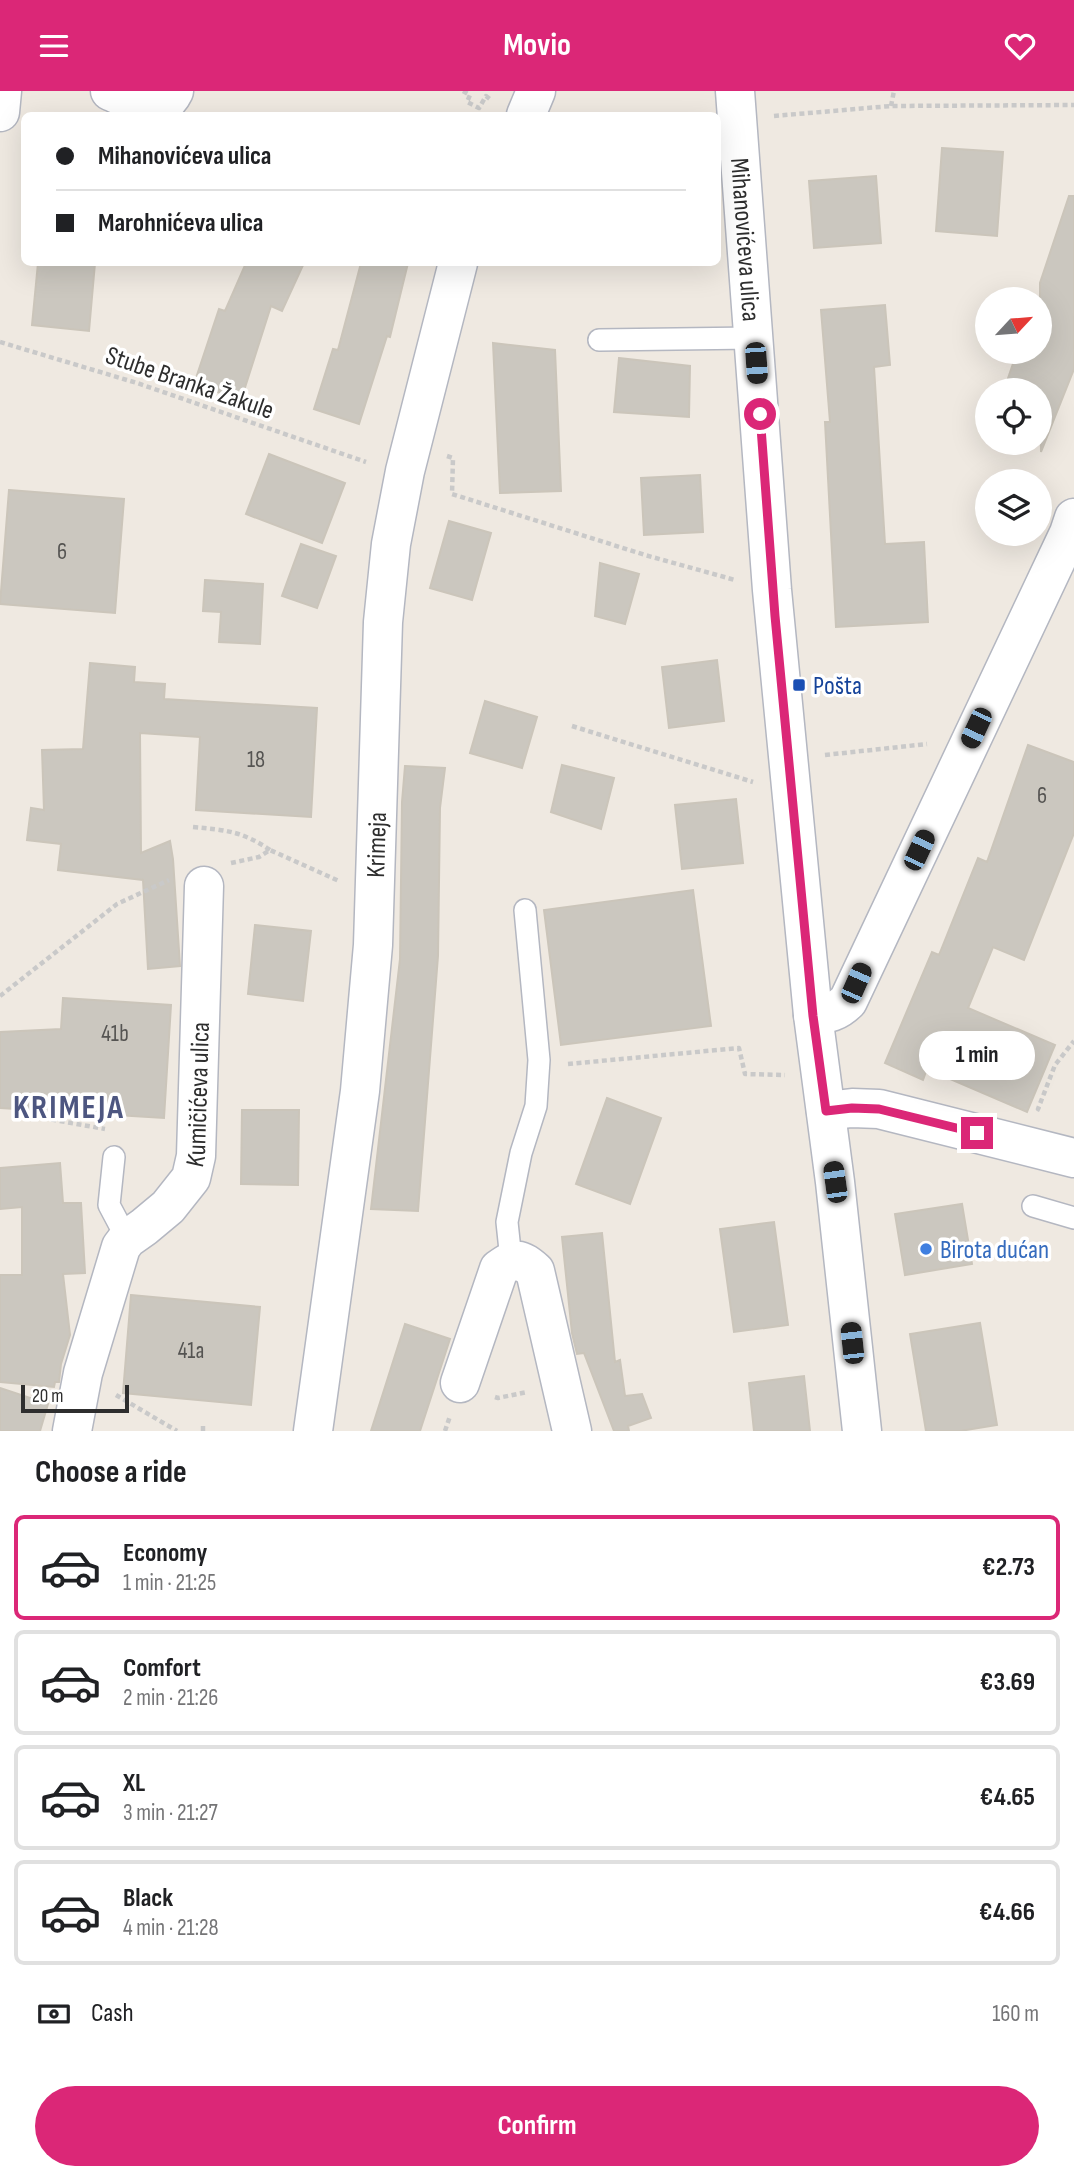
<!DOCTYPE html>
<html lang="en">
<head>
<meta charset="utf-8">
<style>
	:root { --surface:#fff; --page:#f6f6f6; --text:#202124; --muted:#757577; --line:#e0e0e0; --accent:#db2777 }
	body { margin:0; font-family:"Sofia Sans Condensed",sans-serif; background:var(--page); color:var(--text); height:100vh; display:flex; flex-direction:column; font-size:26px; white-space:nowrap }
	* { box-sizing:border-box; margin:0 }
	p { font-size:23px; color:var(--muted) }
	.icon { flex:none; width:38px; height:38px; fill:none; stroke:currentColor; stroke-width:2; stroke-linecap:round; stroke-linejoin:round }
	.map { position:relative; height:1340px; overflow:hidden }
	.drawer { display:flex; flex-direction:column; background:var(--surface); flex:1 }
	.drawer>* { flex:none }
	.top-card { position:absolute; left:21px; top:21px; width:700px; height:154px; border-radius:10px; box-shadow:0 7px 28px #0002; display:grid; align-content:center; height:154px; padding:0 35px; background:var(--surface) }
	.needle { width:46px; rotate:64deg }
	.fabs { position:absolute; left:975px; top:196px; display:grid; gap:14px }
	.fabs a { display:grid; place-items:center; width:77px; height:77px; border-radius:50%; background:var(--surface); box-shadow:0 7px 28px #0002; font-size:35px }
	.scale { position:absolute; left:21px; bottom:18px; width:108px; box-sizing:border-box; padding-left:7px; border:4px solid #2e2e2e; border-top:0; font-size:19px; line-height:24px; white-space:nowrap; color:#2e2e2e; -webkit-text-stroke:5px #fff; paint-order:stroke }
	.end { position:absolute; width:32px; height:32px; margin:-16px; border:9px solid #db2777; background:#fff; box-shadow:0 0 0 4px #fff }
	.from { border-radius:50% }
	.bubble { position:absolute; height:49px; border-radius:24px; background:var(--surface); box-shadow:0 7px 28px #0002; font-size:23px; font-weight:700; line-height:49px; text-align:center }
	.car { position:absolute; width:21px; height:42px; margin:-21px -10px; border-radius:9px; box-shadow:0 0 5px 2px #0007; background:linear-gradient(#222 24%,#8ab4d8 0 40%,#222 0 76%,#8ab4d8 0 86%,#222 0) }
	.top-card b { display:flex; align-items:center; gap:24px; height:66px; font-size:26px }
	.top-card b+b { border-top:2px solid var(--line) }
	.top-card i { width:18px; height:18px; background:var(--text) }
	ul { padding:0; list-style:none }
	li { display:flex; align-items:center; gap:21px; height:105px; margin:0 14px 10px; padding:0 21px; border:4px solid var(--line); border-radius:10px }
	li div { flex:1 }
	li b { display:block; font-size:26px }
	li em { font-style:normal; font-weight:700 }
	li.on { border-color:var(--accent) }
	li>.icon { width:63px; height:63px; stroke-width:1.5 }
	h2 { padding:0 35px; font-size:32px; line-height:84px }
	.pay { display:flex; align-items:center; gap:18px; height:77px; padding:0 35px; font-size:26px }
	.pay p { margin-inline-start:auto }
	.button { display:flex; gap:14px; margin-top:auto; padding:14px 35px }
	.button a { flex:1; height:80px; border-radius:42px; background:var(--accent); color:#fff; font-size:28px; font-weight:700; line-height:80px; text-align:center }
	header { display:flex; justify-content:space-between; align-items:center; height:91px; padding:0 35px; background:var(--accent); color:#fff; font-size:32px; font-weight:700 }
	.map>svg:first-child { display:block }
</style>
</head>
<body>
<header><svg class="icon" aria-label="menu" viewBox="0 0 24 24"><path d="M4 6h16M4 12h16M4 18h16"/></svg>Movio<svg class="icon" aria-label="heart" viewBox="0 0 24 24"><path d="M12 20l-8-8c-3-5 5-10 8-4 3-6 11-1 8 4z"/></svg></header>
<div class="map">
<svg width="1074" height="1340" viewBox="0 0 1074 1340">
	<rect width="100%" height="100%" fill="#efe9e1"/>
	<path fill="#cbc7bf" stroke="#cbc5ba" stroke-width="2" d="M 942,57 L 1003,61 L 997,145 L 936,140 Z
		M 876,85 L 881,152 L 814,157 L 809,90 Z
		M 1069,105 L 1074,105 L 1074,278 L 1041,361 L 1040,299 L 1004,299 L 1017,261 L 1040,261 L 1040,192 Z
		M 38,172 L 95,172 L 89,240 L 32,234 Z
		M 246,172 L 304,172 L 282,220 L 271,215 L 241,309 L 194,293 L 219,218 L 225,220 Z
		M 361,172 L 408,172 L 390,246 L 387,245 L 359,333 L 314,318 L 333,258 L 338,259 Z
		M 885,214 L 890,274 L 874,276 L 885,453 L 924,451 L 928,531 L 836,536 L 825,331 L 830,331 L 821,219 Z
		M 493,252 L 555,259 L 561,400 L 500,402 Z
		M 619,267 L 690,275 L 689,326 L 614,321 Z
		M 269,363 L 345,392 L 322,452 L 246,423 Z
		M 700,384 L 703,441 L 644,444 L 641,387 Z
		M 9,399 L 124,408 L 115,522 L 0,513 Z
		M 449,430 L 491,442 L 472,509 L 430,497 Z
		M 301,453 L 336,465 L 317,517 L 282,505 Z
		M 600,472 L 639,483 L 625,533 L 595,525 Z
		M 205,489 L 263,493 L 260,553 L 219,551 L 221,521 L 203,520 Z
		M 717,569 L 724,630 L 669,637 L 662,576 Z
		M 90,572 L 135,576 L 134,591 L 165,593 L 164,608 L 317,617 L 311,726 L 196,719 L 200,646 L 140,642 L 141,762 L 170,750 L 173,768 L 180,875 L 148,878 L 143,789 L 58,779 L 61,753 L 27,749 L 31,717 L 44,719 L 42,659 L 83,658 Z
		M 485,610 L 537,626 L 522,677 L 470,662 Z
		M 1028,654 L 1074,671 L 1074,742 L 1024,869 L 993,856 L 968,917 L 1055,954 L 1027,1021 L 927,978 L 923,989 L 885,972 L 932,861 L 939,864 L 978,767 L 987,771 Z
		M 562,674 L 614,687 L 601,738 L 551,721 Z
		M 405,675 L 445,677 L 440,717 L 438,865 L 418,1120 L 371,1118 L 400,868 L 402,711 Z
		M 736,708 L 743,772 L 682,778 L 675,714 Z
		M 693,799 L 711,935 L 561,954 L 544,819 Z
		M 255,834 L 311,840 L 303,910 L 248,903 Z
		M 63,907 L 171,914 L 164,1027 L 0,1017 L 0,941 L 61,938 Z
		M 607,1007 L 661,1027 L 630,1113 L 576,1093 Z
		M 242,1019 L 299,1019 L 298,1094 L 241,1093 Z
		M 60,1072 L 63,1112 L 81,1112 L 85,1182 L 63,1183 L 70,1244 L 61,1273 L 59,1291 L 55,1291 L 54,1296 L 0,1291 L 0,1184 L 22,1184 L 22,1116 L 0,1118 L 0,1077 Z
		M 962,1113 L 972,1173 L 905,1184 L 895,1123 Z
		M 774,1131 L 788,1234 L 734,1241 L 720,1138 Z
		M 602,1142 L 615,1271 L 620,1269 L 625,1305 L 642,1303 L 651,1327 L 628,1335 L 629,1340 L 614,1340 L 584,1262 L 577,1263 L 572,1242 L 562,1146 Z
		M 131,1204 L 260,1216 L 251,1314 L 123,1302 Z
		M 980,1232 L 997,1334 L 960,1340 L 926,1340 L 910,1243 Z
		M 405,1233 L 450,1248 L 420,1340 L 371,1340 Z
		M 804,1285 L 810,1340 L 754,1340 L 749,1292 Z
		M 0,1297 L 48,1313 L 40,1340 L 0,1340 Z"/>
	<g fill="none" stroke-linecap="round" stroke-linejoin="round">
		<defs>
			<path id="service" d="M 599,249 L 754,247
				M 114,1066 L 109,1114 L 127,1148
				M 1033,1115 L 1074,1127
				M 511,1169 L 507,1131 L 521,1062 L 536,1015 L 539,969 L 525,819"/>
			<g id="minor">
				<path d="M 110,0 C 131,9 160,29 174,0"/>
				<path d="M 0,21 L 2,0"/>
				<path d="M 813,924 C 828,923 837,921 848,910 L 1069,442 L 1074,427"/>
				<path d="M 826,1020 L 852,1017 L 879,1018 L 1074,1067"/>
				<path d="M 460,1292 L 499,1178 C 515,1166 520,1167 535,1180 L 572,1340"/>
				<path id="s1" d="M 72,1340 L 83,1282 L 121,1156 L 127,1148 L 144,1136 L 168,1116 L 191,1087 L 196,1065 L 204,795"/>
			</g>
			<g id="tertiary">
				<path id="s2" d="M 735,0 L 772,499 L 813,924 L 835,1091 L 862,1340"/>
				<path d="M 526,24 L 536,0"/>
				<path id="s3" d="M 313,1340 L 360,1000 L 373,854 L 383,531 L 391,453 L 405,380 L 458,172"/>
			</g>
		</defs>
		<use href="#service" stroke="#b4b7c1" stroke-width="24"/>
		<use href="#minor" stroke="#b4b7c1" stroke-width="41"/>
		<use href="#tertiary" stroke="#b4b7c1" stroke-width="41"/>
		<path stroke="#c9c9c9" stroke-width="4.5" stroke-dasharray="5 3.5" stroke-linecap="butt" d="M 463,0 L 470,4 L 467,11 L 479,17 L 486,5 L 491,9
			M 891,15 L 894,0
			M 774,25 L 891,15 L 1074,14
			M 0,251 L 137,292 L 366,371
			M 447,365 L 453,367 L 452,403 L 645,464 L 735,489
			M 572,635 L 753,691
			M 825,664 L 927,653
			M 193,736 C 225,739 242,740 270,759
			M 231,772 L 259,766 L 270,759 L 339,790
			M 0,905 L 117,813 L 169,789
			M 568,973 L 739,957 L 745,983 L 785,984
			M 1040,1019 L 1038,1018 L 1055,974 L 1074,950
			M 43,1027 L 105,1038
			M 116,1304 L 177,1340
			M 495,1306 L 498,1307 L 527,1301
			M 203,1340 L 203,1332
			M 445,1340 L 450,1325"/>
		<use href="#service" stroke="#fff" stroke-width="21"/>
		<use href="#minor" stroke="#fff" stroke-width="38"/>
		<use href="#tertiary" stroke="#fff" stroke-width="38"/>
	</g>
	<g fill="none" stroke-linecap="round" stroke-linejoin="round">
		<path stroke="#db2777" stroke-width="9" d="M 760,323 L 775,525 L 813,925 L 826,1020 L 852,1017 L 879,1018 L 977,1042"/>
	</g>
	<rect fill="#1a4fb4" stroke="#fff" stroke-width="2.5" x="792" y="587" width="14" height="14" rx="3.5"/>
	<circle fill="#3f7fe0" stroke="#fff" stroke-width="2.5" cx="926" cy="1158" r="7"/>
	<g text-anchor="middle" stroke-width="7" stroke-linejoin="round" paint-order="stroke">
		<g font-size="23" fill="#555452">
			<text x="62" y="468">6</text>
			<text x="256" y="676">18</text>
			<text x="1042" y="712">6</text>
			<text x="115" y="950">41b</text>
			<text x="191" y="1267">41a</text>
		</g>
		<g font-size="26" fill="#2e2e2e" stroke="#fff">
			<text dy="9" stroke="none"><textPath href="#s2" startOffset="149">Mihanovićeva ulica</textPath></text>
			<text transform="translate(190 291) rotate(19)" y="9">Stube Branka Žakule</text>
			<text dy="9" stroke="none"><textPath href="#s3" startOffset="590">Krimeja</textPath></text>
			<text dy="9" stroke="none"><textPath href="#s1" startOffset="374">Kumičićeva ulica</textPath></text>
		</g>
		<g font-size="26" fill="#164399" stroke="#fff" text-anchor="start">
			<text x="813" y="603">Pošta</text>
		</g>
		<g font-size="26" fill="#366cbe" stroke="#fff" text-anchor="start">
			<text x="940" y="1167">Birota dućan</text>
		</g>
		<g font-size="33" font-weight="bold" letter-spacing="2" fill="#4d5680" stroke="#fff">
			<text x="69" y="1027">KRIMEJA</text>
		</g>
	</g>
</svg>
<div class="fabs">
<a><svg class="needle" viewBox="-14 -14 28 28"><path d="M0-13l5 13h-10z" fill="#e53935"/><path d="M0 13l5-13h-10z" fill="#757577"/></svg></a>
<a><svg class="icon" aria-label="locate" viewBox="0 0 24 24"><circle cx="12" cy="12" r="6"/><path d="M12 2v4M12 18v4M2 12h4M18 12h4"/></svg></a>
<a><svg class="icon" aria-label="layers" viewBox="0 0 24 24"><path d="M12 4l9 5-9 5-9-5zM3 14l9 5 9-5"/></svg></a>
</div>
<div class="scale">20 m</div>
<i class="end from" style="left:760px;top:323px"></i>
<i class="end" style="left:977px;top:1042px"></i>
<div class="bubble" style="left:919px;top:940px;width:116px">1 min</div>
<i class="car" style="left:756px;top:272px;rotate:176deg"></i>
<i class="car" style="left:976px;top:637px;rotate:205deg"></i>
<i class="car" style="left:919px;top:759px;rotate:25deg"></i>
<i class="car" style="left:856px;top:892px;rotate:24deg"></i>
<i class="car" style="left:835px;top:1091px;rotate:352deg"></i>
<i class="car" style="left:852px;top:1252px;rotate:354deg"></i>
<div class="top-card">
<b><i class="from"></i>Mihanovićeva ulica</b>
<b><i></i>Marohnićeva ulica</b>
</div>
</div>
<section class="drawer">
<h2>Choose a ride</h2>
<ul>
<li class="on"><svg class="icon" aria-label="car" viewBox="0 0 24 24"><path d="M5 17H2v-5l4-1 3-4h7l3 4 3 1v5h-3M9 17h6M6 11h13"/><circle cx="7" cy="17" r="2"/><circle cx="17" cy="17" r="2"/></svg><div><b>Economy</b><p>1 min · 21:25</p></div><em>€2.73</em></li>
<li><svg class="icon" aria-label="car" viewBox="0 0 24 24"><path d="M5 17H2v-5l4-1 3-4h7l3 4 3 1v5h-3M9 17h6M6 11h13"/><circle cx="7" cy="17" r="2"/><circle cx="17" cy="17" r="2"/></svg><div><b>Comfort</b><p>2 min · 21:26</p></div><em>€3.69</em></li>
<li><svg class="icon" aria-label="car" viewBox="0 0 24 24"><path d="M5 17H2v-5l4-1 3-4h7l3 4 3 1v5h-3M9 17h6M6 11h13"/><circle cx="7" cy="17" r="2"/><circle cx="17" cy="17" r="2"/></svg><div><b>XL</b><p>3 min · 21:27</p></div><em>€4.65</em></li>
<li><svg class="icon" aria-label="car" viewBox="0 0 24 24"><path d="M5 17H2v-5l4-1 3-4h7l3 4 3 1v5h-3M9 17h6M6 11h13"/><circle cx="7" cy="17" r="2"/><circle cx="17" cy="17" r="2"/></svg><div><b>Black</b><p>4 min · 21:28</p></div><em>€4.66</em></li>
</ul>
<div class="pay"><svg class="icon" aria-label="cash" viewBox="0 0 24 24"><path d="M3 7h18v10H3z"/><circle cx="12" cy="12" r="2"/></svg>Cash<p>160 m</p></div>
<div class="button"><a>Confirm</a></div>
</section>
</body>
</html>
